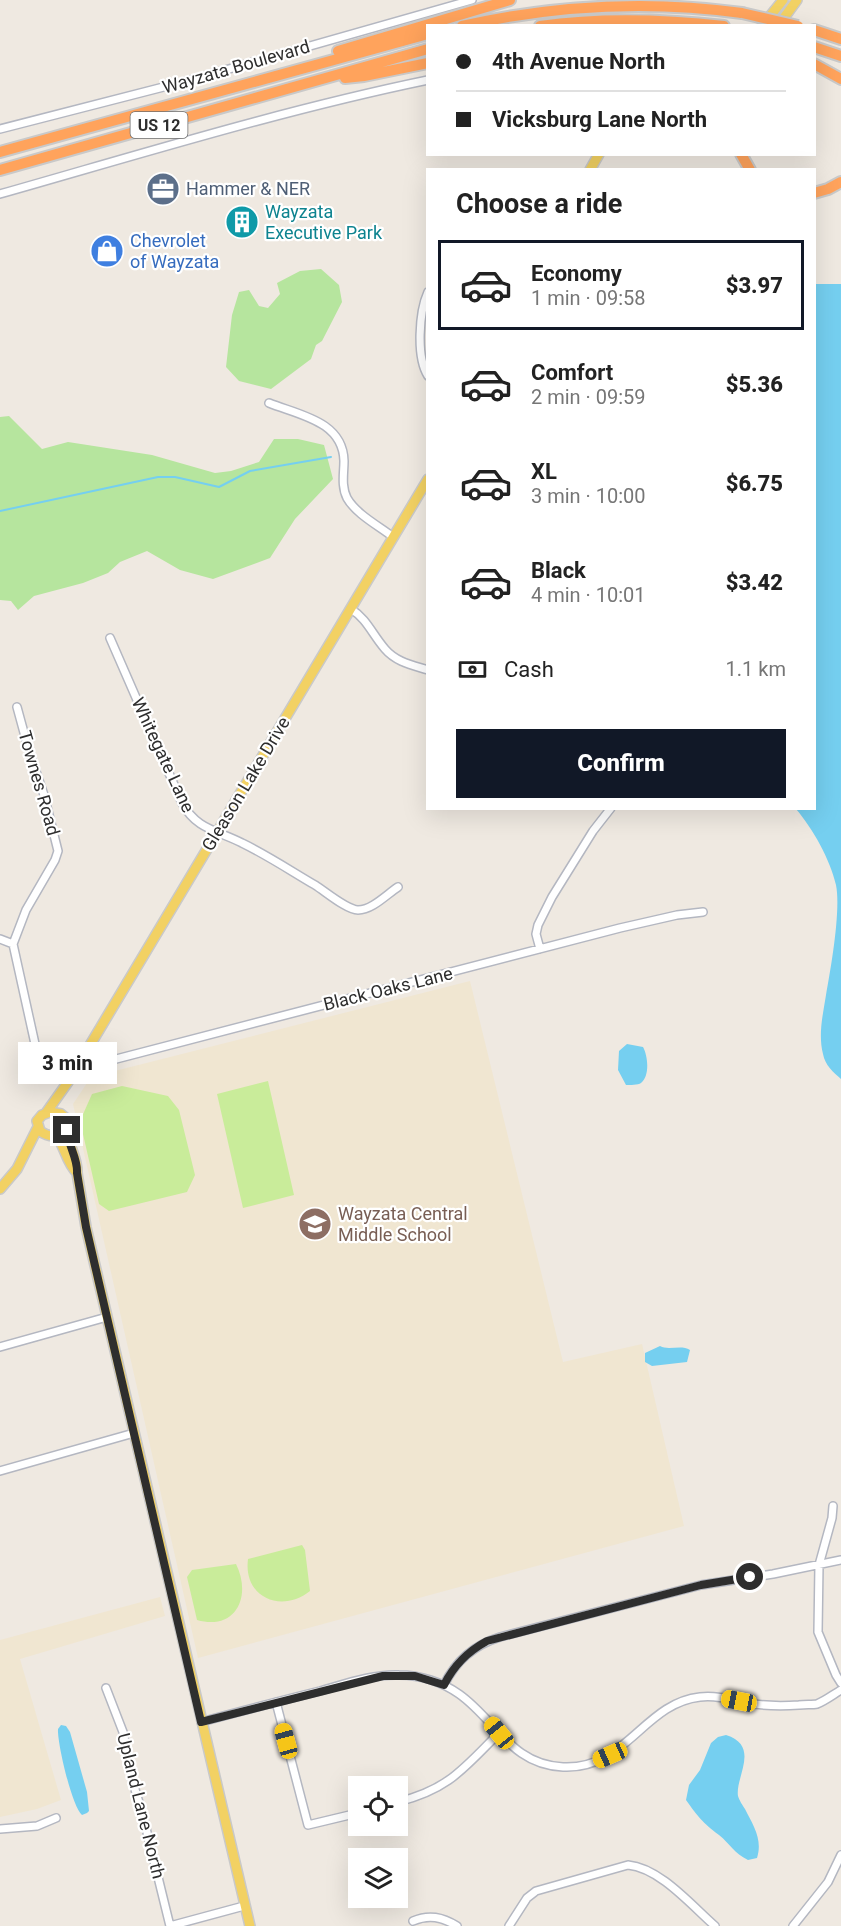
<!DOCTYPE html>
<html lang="en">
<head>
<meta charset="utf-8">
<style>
	:root { --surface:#fff; --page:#f6f6f6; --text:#222; --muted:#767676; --line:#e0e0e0; --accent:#111827 }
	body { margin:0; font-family:Roboto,sans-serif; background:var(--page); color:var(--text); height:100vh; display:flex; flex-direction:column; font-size:22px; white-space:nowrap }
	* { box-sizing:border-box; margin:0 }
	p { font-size:20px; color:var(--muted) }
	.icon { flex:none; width:33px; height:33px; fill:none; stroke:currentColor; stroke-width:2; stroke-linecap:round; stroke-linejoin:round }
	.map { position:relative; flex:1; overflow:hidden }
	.sheet { position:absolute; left:426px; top:168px; width:390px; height:642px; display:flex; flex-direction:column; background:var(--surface); border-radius:0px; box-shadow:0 6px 24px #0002 }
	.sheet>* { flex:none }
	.guide { position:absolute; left:426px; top:24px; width:390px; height:132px; border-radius:0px; box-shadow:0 6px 24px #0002; display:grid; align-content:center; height:132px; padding:0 30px; background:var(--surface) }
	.fabs { position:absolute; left:348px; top:1776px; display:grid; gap:12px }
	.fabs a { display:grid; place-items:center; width:60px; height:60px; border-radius:0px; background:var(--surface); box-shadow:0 6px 24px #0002; font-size:30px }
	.end { position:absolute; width:27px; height:27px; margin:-14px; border:8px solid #2e2e2e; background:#fff; box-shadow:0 0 0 3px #fff }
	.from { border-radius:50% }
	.bubble { position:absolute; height:42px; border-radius:0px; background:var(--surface); box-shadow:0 6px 24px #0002; font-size:20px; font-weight:800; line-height:42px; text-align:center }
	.car { position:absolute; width:18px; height:36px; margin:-18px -9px; border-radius:8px; box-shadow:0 0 4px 2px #0007; background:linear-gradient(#f5c518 24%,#345 0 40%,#f5c518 0 76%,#345 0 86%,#f5c518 0) }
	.guide b { display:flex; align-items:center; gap:21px; height:57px; font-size:22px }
	.guide b+b { border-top:2px solid var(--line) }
	.guide i { width:15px; height:15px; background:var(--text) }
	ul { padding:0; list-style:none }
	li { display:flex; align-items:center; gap:18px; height:90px; margin:0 12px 9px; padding:0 18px; border:3px solid transparent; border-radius:0px }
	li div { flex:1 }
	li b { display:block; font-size:22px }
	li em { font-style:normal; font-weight:800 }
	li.selected { border-color:var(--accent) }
	li>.icon { width:54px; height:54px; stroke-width:1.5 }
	h2 { padding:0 30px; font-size:27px; line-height:72px }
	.pay { display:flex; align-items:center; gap:15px; height:66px; padding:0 30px; font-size:22px }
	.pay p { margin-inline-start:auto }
	.button { display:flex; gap:12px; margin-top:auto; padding:12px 30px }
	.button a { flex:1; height:69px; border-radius:0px; background:var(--accent); color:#fff; font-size:24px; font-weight:800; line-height:69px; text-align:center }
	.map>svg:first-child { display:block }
</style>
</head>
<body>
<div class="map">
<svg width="841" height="1926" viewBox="0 0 841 1926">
	<rect width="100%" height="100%" fill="#efe9e1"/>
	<path fill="#f0e6d1" d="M 470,981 L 563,1362 L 642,1344 L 684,1526 L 198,1658 L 73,1104 L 91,1077 Z
		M 160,1597 L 165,1616 L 20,1659 L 61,1800 L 37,1809 L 0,1817 L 0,1640 Z"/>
	<path fill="#b6e59e" d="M 321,269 L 339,285 L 342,302 L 322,341 L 316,345 L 311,359 L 271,389 L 239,381 L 226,367 L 232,315 L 239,292 L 249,290 L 259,306 L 268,308 L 280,294 L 277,283 L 300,271 Z
		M 9,416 L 42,449 L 68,442 L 152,455 L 215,473 L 231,471 L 259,462 L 274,439 L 298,439 L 324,445 L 333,479 L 295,519 L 270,558 L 213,579 L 180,570 L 147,551 L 120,562 L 108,573 L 83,583 L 34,596 L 18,610 L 11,601 L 0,600 L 0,417 Z"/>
	<path fill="#c9ec9a" d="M 268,1081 L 294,1195 L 243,1208 L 217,1094 Z
		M 122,1086 L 168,1096 L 179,1110 L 195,1175 L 187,1192 L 109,1211 L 99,1204 L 80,1121 L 92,1094 Z
		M 302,1545 L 305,1550 L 310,1591 C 281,1614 243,1597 248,1559 Z
		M 236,1564 C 252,1596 236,1631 197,1620 L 187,1577 L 192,1570 Z"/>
	<path fill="#75cff0" d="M 815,284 L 841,284 L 841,1079 C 833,1072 825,1065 823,1054 C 818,1034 823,1014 826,995 C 831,968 841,910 836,885 C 830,859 813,829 796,809 L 814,808 Z
		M 627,1044 L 643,1047 C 648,1056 650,1076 641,1083 C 638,1085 630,1085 626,1085 L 618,1070 L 619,1051 Z
		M 660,1346 C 669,1351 681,1344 690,1350 L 687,1362 L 652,1366 L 645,1362 L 645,1353 Z
		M 61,1725 L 66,1726 L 70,1732 L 87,1792 L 89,1811 L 87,1813 L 82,1815 C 72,1807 57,1742 58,1729 Z
		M 726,1735 C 761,1746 735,1777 738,1796 C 739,1800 743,1806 745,1809 C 753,1825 763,1839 757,1858 L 748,1860 C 734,1853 730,1844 719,1835 C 702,1822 698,1817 686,1800 L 689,1785 L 700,1770 L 711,1743 L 718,1737 Z"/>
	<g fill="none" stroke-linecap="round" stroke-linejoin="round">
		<path stroke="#75cff0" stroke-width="2" d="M 0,511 L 158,477 L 175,477 L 219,487 L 250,471 L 331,457"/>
		<defs>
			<path id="minor" d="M 0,129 L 183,82 L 472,0
				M 0,194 C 141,154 283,110 428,80
				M 428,292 C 419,312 416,357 428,376
				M 269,403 C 299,415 343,421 344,461 C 344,473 341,486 347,498 C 356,514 379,526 393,537
				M 351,609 C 367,619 372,634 385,649 C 396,662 412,665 428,670
				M 110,638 L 182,803 C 197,830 217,830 242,843 C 267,855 291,871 315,885 C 326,892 347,910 358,910 C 372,910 386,895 398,887
				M 17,707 L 29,751 L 44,795 L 58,851 L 55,860 L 26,910 L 13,944 L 37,1053 L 43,1067 L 68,1082
				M 0,939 L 13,944
				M 540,949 L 536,934 L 538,925 L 552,897 L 593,831 L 611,808
				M 74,1070 L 620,928 L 677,915 L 703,912
				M 0,1347 L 107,1317
				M 0,1471 L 134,1433
				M 833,1506 L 832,1518 L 819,1565 L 818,1632 L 836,1675 L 841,1683
				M 444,1685 C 456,1660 474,1645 500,1637 L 701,1585 L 773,1574 L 841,1560
				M 106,1688 L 123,1732 L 133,1783 L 142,1812 L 170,1926
				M 276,1702 L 308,1825 L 358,1813
				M 201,1722 C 241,1711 280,1701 320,1691 C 345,1684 372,1674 399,1675 C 420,1675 442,1682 459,1694 C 496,1720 511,1765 563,1767 C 626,1770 644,1703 700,1697 C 719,1695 736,1701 754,1704 C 769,1706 784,1706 799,1705 C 805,1704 812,1705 817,1704 C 825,1701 834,1694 841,1690
				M 398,1802 C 449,1789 463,1769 499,1733
				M 0,1829 L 37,1826 L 56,1818
				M 413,1921 C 429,1914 442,1917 457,1926
				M 170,1926 L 244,1906
				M 509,1926 L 527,1898 L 536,1891 L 628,1865 C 660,1868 691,1905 715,1926
				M 793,1926 L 828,1882 L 841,1855"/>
			<path id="major" d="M 762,26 L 783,0
				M 778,26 L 797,0
				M 590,170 L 599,154
				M 50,1112 L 61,1114 L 67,1119 L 68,1127 C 63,1138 49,1138 40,1131 L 37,1121 L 42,1115 Z
				M 46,1113 L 68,1082 L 428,479
				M 67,1130 C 68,1146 78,1158 77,1173 L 86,1227 L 250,1926
				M 57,1136 C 65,1148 67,1163 77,1173
				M 0,1189 L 17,1169 L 38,1127"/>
			<path id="highway" d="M 462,26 C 555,5 647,0 742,13
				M 540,26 C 602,17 662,19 724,26
				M 814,30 L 841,39
				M 814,47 L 841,56
				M 338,51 L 510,0
				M 814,64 L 841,79
				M 345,78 L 364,76 L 428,63
				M 0,152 L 428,34
				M 741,154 L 750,170
				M 0,170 L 428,49
				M 814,193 L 828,189 L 841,182"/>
		</defs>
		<use href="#minor" stroke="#b4b7c1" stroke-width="10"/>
		<use href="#major" stroke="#c9c9c9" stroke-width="12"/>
		<use href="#highway" stroke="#c9c9c9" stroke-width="14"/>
		<use href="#minor" stroke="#fff" stroke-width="7"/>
		<use href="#major" stroke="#f2d163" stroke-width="9"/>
		<use href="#highway" stroke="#ffa35c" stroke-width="10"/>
		<defs>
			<path id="highway-bridge" d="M 742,13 L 798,26"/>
		</defs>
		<use href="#highway-bridge" stroke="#c9c9c9" stroke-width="14" stroke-linecap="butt"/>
		<use href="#highway-bridge" stroke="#ffa35c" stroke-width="10"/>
	</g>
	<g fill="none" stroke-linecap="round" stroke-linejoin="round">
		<path stroke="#2e2e2e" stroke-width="8" d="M 67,1130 C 68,1146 78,1158 77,1173 L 86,1227 L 201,1722 L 383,1676 L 415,1676 L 444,1685 C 454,1665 467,1652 487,1641 L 701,1585 L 750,1577"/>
	</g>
	<defs>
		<symbol id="office-disc" viewBox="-11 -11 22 22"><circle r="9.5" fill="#5c6f8a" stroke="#fff"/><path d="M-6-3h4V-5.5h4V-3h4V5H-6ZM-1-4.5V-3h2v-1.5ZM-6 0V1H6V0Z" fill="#fff"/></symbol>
		<symbol id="building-disc" viewBox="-11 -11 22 22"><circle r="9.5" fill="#0f9aa8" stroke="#fff"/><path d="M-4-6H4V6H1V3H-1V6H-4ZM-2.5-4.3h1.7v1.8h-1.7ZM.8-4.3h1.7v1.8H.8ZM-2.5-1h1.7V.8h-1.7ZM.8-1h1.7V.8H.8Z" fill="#fff"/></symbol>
		<symbol id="shop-disc" viewBox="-11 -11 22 22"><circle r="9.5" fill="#3f7fe0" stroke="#fff"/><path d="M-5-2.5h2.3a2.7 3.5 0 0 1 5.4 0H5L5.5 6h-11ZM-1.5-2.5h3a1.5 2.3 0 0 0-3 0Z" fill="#fff"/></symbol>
		<symbol id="school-disc" viewBox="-11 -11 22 22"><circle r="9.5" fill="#8d6e63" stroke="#fff"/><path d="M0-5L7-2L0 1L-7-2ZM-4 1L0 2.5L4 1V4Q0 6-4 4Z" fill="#fff"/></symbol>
	</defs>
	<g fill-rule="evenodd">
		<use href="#office-disc" x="144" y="170" width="38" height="38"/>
		<use href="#building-disc" x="223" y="203" width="38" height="38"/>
		<use href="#shop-disc" x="88" y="232" width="38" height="38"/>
		<use href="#school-disc" x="296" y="1205" width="38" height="38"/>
	</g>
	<g text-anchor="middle" stroke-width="4.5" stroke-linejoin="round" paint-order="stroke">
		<rect fill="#fff" stroke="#6d6d6d" stroke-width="1.5" x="130.5" y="112" width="57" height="26" rx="4.5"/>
		<g font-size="16" font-weight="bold" fill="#2e2e2e">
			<text x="159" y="131">US 12</text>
		</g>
		<g font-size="18" fill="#2e2e2e" stroke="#fff">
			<text transform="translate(236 67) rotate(-16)" y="6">Wayzata Boulevard</text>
			<text transform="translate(163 755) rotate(65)" y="6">Whitegate Lane</text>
			<text transform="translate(39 783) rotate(74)" y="6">Townes Road</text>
			<text transform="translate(246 784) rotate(-59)" y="6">Gleason Lake Drive</text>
			<text transform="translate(388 989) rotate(-14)" y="6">Black Oaks Lane</text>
			<text transform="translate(141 1806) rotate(76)" y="6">Upland Lane North</text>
		</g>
		<g font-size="18" fill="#4e5e75" stroke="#fff" text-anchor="start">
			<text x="186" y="195">Hammer &amp; NER</text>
		</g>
		<g font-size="18" fill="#0d838f" stroke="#fff" text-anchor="start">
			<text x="265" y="218">Wayzata<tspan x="265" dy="21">Executive Park</tspan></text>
		</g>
		<g font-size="18" fill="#366cbe" stroke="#fff" text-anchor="start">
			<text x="130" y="247">Chevrolet<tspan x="130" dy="21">of Wayzata</tspan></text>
		</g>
		<g font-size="18" fill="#785e54" stroke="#fff" text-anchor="start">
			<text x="338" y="1220">Wayzata Central<tspan x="338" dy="21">Middle School</tspan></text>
		</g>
	</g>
</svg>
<div class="fabs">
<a><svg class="icon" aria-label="locate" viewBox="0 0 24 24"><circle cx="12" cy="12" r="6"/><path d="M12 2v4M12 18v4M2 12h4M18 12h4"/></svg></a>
<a><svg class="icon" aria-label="layers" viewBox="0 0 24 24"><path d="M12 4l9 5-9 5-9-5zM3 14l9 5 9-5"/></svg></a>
</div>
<i class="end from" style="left:750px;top:1577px"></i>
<i class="end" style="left:67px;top:1130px"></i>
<div class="bubble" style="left:18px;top:1042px;width:99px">3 min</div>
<i class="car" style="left:739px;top:1701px;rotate:281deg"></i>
<i class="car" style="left:499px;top:1733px;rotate:321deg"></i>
<i class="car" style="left:286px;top:1741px;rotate:345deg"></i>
<i class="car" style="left:610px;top:1755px;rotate:246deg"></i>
<div class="guide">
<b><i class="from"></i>4th Avenue North</b>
<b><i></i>Vicksburg Lane North</b>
</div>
<section class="sheet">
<h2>Choose a ride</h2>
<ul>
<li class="selected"><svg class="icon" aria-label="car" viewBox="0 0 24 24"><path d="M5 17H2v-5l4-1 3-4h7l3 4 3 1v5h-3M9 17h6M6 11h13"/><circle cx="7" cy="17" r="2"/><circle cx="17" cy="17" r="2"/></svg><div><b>Economy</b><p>1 min · 09:58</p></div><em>$3.97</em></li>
<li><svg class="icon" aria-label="car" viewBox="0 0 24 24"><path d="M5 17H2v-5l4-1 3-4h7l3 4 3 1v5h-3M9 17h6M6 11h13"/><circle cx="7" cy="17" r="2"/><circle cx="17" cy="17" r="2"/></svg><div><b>Comfort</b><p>2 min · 09:59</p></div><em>$5.36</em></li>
<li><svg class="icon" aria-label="car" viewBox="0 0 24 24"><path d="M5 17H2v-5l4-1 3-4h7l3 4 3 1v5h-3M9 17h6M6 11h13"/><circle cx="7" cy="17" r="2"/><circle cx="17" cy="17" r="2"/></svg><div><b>XL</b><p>3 min · 10:00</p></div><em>$6.75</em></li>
<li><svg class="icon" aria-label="car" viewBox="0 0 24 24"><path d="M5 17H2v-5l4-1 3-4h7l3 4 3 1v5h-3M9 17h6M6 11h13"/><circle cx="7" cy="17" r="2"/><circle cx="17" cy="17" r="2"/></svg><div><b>Black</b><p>4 min · 10:01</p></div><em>$3.42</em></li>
</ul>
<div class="pay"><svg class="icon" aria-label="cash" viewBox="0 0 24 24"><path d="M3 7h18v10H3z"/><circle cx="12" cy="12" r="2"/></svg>Cash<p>1.1 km</p></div>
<div class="button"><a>Confirm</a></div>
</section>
</div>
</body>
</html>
